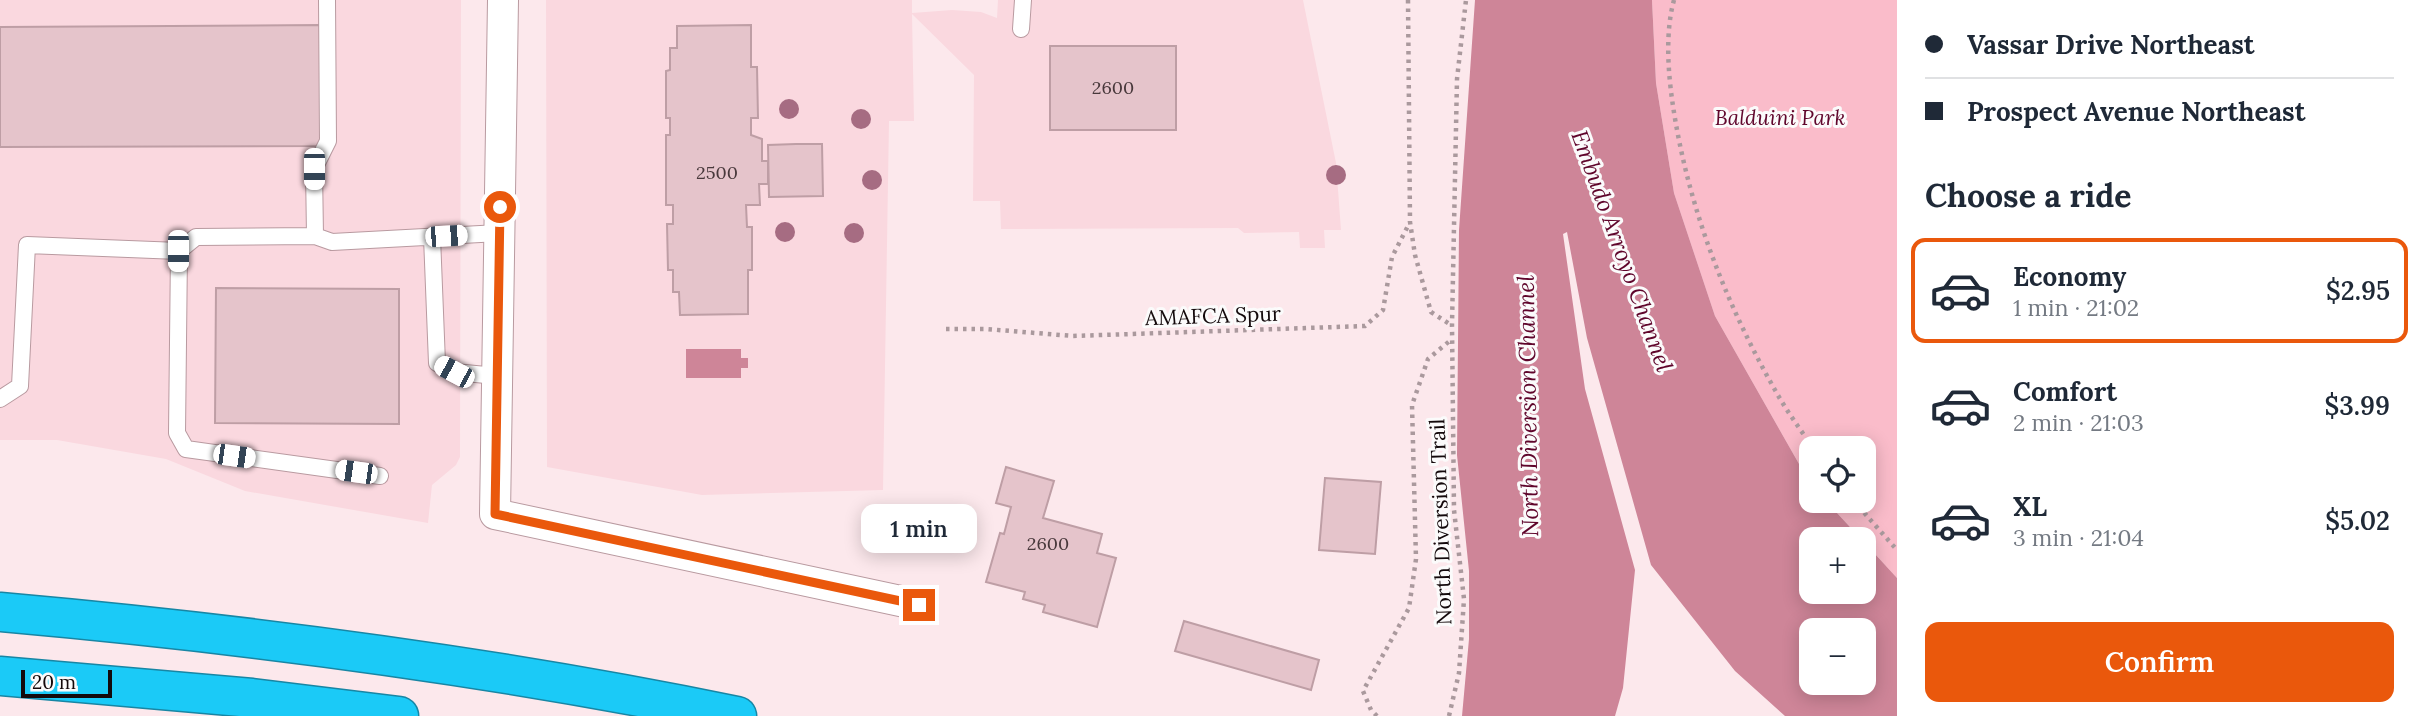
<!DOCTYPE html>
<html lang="en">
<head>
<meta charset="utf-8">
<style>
	:root { --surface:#fff; --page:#f6f6f7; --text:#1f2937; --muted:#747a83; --line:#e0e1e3; --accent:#ea580c }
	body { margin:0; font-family:Lora,serif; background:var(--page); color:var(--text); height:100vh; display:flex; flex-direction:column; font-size:26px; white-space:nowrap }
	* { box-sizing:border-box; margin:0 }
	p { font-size:23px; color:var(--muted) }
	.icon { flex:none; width:38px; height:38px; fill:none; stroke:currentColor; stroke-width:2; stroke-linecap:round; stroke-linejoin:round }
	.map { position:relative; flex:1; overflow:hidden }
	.panel { display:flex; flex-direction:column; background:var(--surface); width:525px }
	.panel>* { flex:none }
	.banner { display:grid; align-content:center; height:154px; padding:0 28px; background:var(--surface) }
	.fabs { position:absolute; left:1799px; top:436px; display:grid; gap:14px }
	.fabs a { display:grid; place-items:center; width:77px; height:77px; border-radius:14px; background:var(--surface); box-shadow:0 4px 18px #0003; font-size:35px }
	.scale { position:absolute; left:21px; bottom:18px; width:91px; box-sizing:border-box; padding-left:7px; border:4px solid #13090b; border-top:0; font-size:19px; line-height:24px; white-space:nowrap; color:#13090b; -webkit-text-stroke:5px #fbfbfb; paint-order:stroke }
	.end { position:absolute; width:32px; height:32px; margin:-16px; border:9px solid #ea580c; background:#fff; box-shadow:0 0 0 4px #fff }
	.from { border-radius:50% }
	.bubble { position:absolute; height:49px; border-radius:14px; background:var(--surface); box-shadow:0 4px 18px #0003; font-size:23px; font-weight:600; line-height:49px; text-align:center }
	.car { position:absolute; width:21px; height:42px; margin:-21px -10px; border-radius:9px; box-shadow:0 0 5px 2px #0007; background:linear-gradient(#fff 24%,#345 0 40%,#fff 0 76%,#345 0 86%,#fff 0) }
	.banner b { display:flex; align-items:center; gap:24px; height:66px; font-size:26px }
	.banner b+b { border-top:2px solid var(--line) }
	.banner i { width:18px; height:18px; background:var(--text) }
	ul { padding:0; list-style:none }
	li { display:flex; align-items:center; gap:21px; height:105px; margin:0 14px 10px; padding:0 14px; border:4px solid transparent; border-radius:14px }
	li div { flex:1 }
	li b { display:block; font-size:26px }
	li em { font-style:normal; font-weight:600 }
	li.active { border-color:var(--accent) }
	li>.icon { width:63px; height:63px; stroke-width:1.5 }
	h2 { padding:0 28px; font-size:32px; line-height:84px }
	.button { display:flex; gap:14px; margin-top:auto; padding:14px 28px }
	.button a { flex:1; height:80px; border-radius:14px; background:var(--accent); color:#fff; font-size:28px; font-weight:600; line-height:80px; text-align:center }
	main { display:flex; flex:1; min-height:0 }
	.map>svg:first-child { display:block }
</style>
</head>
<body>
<main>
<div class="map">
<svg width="1897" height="716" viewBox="0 0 1897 716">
	<rect width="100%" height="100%" fill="#fce8ec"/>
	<path fill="#fad8df" d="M 0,0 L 461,0 L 460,457 L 456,465 L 432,485 L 428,523 L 245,491 L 166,459 L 57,440 L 0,440 Z
		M 546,0 L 912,0 L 912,13 L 952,10 L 981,12 L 997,18 L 998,0 L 1303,0 L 1336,163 L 1341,230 L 1324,230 L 1325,248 L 1300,248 L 1299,232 L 1244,233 L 1238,228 L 1001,229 L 1000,201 L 973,201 L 974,75 L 912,14 L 914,121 L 889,121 L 883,490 L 702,495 L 547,467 Z"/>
	<path fill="#fabcca" d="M 1652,0 L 1897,0 L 1897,578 L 1864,542 L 1864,539 L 1861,539 L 1826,501 L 1864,500 L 1864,448 L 1811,448 L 1811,485 L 1715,316 L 1674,193 L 1656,83 Z"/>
	<path fill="#ce8598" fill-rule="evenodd" d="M 1475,0 L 1652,0 L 1656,83 L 1674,193 L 1715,316 L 1811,485 L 1811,500 L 1826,501 L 1861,539 L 1811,539 L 1811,592 L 1864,592 L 1864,542 L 1897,578 L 1897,716 L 1785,716 L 1735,671 L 1651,565 L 1587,338 L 1567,232 L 1563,234 L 1585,389 L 1635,570 L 1623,688 L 1615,716 L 1462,716 L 1469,639 L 1469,571 L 1457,455 L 1459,230 ZM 1811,630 L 1864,630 L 1864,682 L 1811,682 Z
		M 686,349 L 741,349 L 741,358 L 748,358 L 748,368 L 741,368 L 741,378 L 686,378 Z"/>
	<path fill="#e5c4cb" stroke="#be9ea5" stroke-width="2" d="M 320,25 L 320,146 L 0,147 L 0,27 Z
		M 751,25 L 751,67 L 757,67 L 758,118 L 751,118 L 751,135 L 762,139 L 762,161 L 768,161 L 768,184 L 759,184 L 760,205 L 746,205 L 747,227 L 752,227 L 752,270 L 748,270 L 748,314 L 680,315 L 679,292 L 673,292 L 673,270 L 668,270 L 667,224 L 673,224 L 673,205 L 666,205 L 666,135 L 670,135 L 670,118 L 666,118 L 666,71 L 670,70 L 670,48 L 677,48 L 677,26 Z
		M 1050,46 L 1176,46 L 1176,130 L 1050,130 Z
		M 796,144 L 822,144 L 823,196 L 769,197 L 768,145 Z
		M 216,288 L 399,289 L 399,424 L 215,423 Z
		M 1006,467 L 1054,481 L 1043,518 L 1102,534 L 1097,553 L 1116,558 L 1097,627 L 1043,612 L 1045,605 L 1023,599 L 1025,592 L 986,582 L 1000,533 L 1004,534 L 1011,507 L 996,503 Z
		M 1325,478 L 1381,482 L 1375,554 L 1319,550 Z
		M 1184,621 L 1319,660 L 1311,690 L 1175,651 Z"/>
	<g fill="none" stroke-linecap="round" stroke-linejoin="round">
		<defs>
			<path id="service" d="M 327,0 L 328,141 L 314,169 L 315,236 L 332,242 L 499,233
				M 1021,29 L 1023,0
				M 315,236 L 196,237 L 179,251 L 177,433 L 186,449 L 380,476
				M 432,237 L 437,363 L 454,372 L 497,376
				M 0,399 L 20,386 L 27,245 L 179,251"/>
			<path id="minor" d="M 503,0 L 495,514 L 919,605"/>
			<path id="motorway" d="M 0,612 C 248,634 494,666 737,716
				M 0,676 L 252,698 L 399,716"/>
		</defs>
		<use href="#service" stroke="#b99aa0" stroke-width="18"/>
		<use href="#minor" stroke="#b99aa0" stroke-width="32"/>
		<use href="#motorway" stroke="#1886a4" stroke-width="41"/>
		<path stroke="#aa999d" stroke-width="4.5" stroke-dasharray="3.5 5" stroke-linecap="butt" d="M 1408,0 L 1410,222 L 1415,255 L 1431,312 L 1451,325
			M 1674,0 C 1665,32 1668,73 1673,106 C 1688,206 1725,302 1775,390 C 1786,410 1800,429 1813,448
			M 946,329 L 986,329 L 1073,336 L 1365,326 L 1383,310 L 1392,257 L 1410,222
			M 1853,500 L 1897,550
			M 1377,716 L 1371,710 L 1363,691 L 1409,608 L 1416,559 L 1412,405 L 1428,359 L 1452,339
			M 1449,716 L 1459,673 L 1464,599 L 1454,510 L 1452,325 L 1457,79 L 1466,0"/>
		<use href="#service" stroke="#fff" stroke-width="16"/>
		<use href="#minor" stroke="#fff" stroke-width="30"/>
		<use href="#motorway" stroke="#1bcaf7" stroke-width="38"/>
	</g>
	<g fill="#a66c82">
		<circle cx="789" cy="109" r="10"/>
		<circle cx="861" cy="119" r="10"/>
		<circle cx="1336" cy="175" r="10"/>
		<circle cx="872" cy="180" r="10"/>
		<circle cx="785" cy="232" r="10"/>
		<circle cx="854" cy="233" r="10"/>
	</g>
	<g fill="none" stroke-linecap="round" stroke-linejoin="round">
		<path stroke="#ea580c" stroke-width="9" d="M 500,207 L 495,514 L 919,605"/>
	</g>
	<g text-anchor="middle" stroke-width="6" stroke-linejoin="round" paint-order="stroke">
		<g font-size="18" fill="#48383b">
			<text x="1113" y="94">2600</text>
			<text x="717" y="179">2500</text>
			<text x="1048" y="550">2600</text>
		</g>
		<g font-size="21" font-style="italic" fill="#60062c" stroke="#fbfbfb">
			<text x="1780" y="125">Balduini Park</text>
		</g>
		<g font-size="21" fill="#13090b" stroke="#fbfbfb">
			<text transform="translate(1213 316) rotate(-2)" y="7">AMAFCA Spur</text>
			<text transform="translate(1441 522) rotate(-92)" y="7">North Diversion Trail</text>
		</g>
		<g font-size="23" font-style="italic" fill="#5f052b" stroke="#fbfbfb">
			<text transform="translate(1622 251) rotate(70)" y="8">Embudo Arroyo Channel</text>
			<text transform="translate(1528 406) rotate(-91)" y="8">North Diversion Channel</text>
		</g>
	</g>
</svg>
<div class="fabs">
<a><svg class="icon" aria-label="locate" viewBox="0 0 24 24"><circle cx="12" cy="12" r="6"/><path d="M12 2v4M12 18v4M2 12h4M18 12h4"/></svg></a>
<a>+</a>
<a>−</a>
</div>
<div class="scale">20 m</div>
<i class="end from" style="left:500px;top:207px"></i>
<i class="end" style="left:919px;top:605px"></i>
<div class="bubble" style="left:861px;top:504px;width:116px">1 min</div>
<i class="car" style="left:314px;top:169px;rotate:180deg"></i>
<i class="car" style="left:446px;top:236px;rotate:87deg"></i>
<i class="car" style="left:178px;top:251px;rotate:180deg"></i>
<i class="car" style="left:454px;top:372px;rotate:298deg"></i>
<i class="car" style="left:234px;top:456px;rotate:98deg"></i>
<i class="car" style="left:356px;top:472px;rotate:278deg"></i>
</div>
<section class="panel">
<div class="banner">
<b><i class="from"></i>Vassar Drive Northeast</b>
<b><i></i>Prospect Avenue Northeast</b>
</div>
<h2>Choose a ride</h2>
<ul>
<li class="active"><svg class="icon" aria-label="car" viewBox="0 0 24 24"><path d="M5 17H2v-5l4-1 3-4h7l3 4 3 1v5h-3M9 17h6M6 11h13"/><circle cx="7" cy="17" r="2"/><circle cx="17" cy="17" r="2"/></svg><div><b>Economy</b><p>1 min · 21:02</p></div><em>$2.95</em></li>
<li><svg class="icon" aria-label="car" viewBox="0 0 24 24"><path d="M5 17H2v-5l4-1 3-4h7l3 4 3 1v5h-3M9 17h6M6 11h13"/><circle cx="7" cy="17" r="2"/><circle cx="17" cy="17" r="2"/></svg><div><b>Comfort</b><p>2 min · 21:03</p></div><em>$3.99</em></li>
<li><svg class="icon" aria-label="car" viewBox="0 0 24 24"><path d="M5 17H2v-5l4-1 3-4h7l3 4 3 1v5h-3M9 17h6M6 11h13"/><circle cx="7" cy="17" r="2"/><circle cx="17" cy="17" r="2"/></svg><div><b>XL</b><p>3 min · 21:04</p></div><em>$5.02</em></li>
</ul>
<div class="button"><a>Confirm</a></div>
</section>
</main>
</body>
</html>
